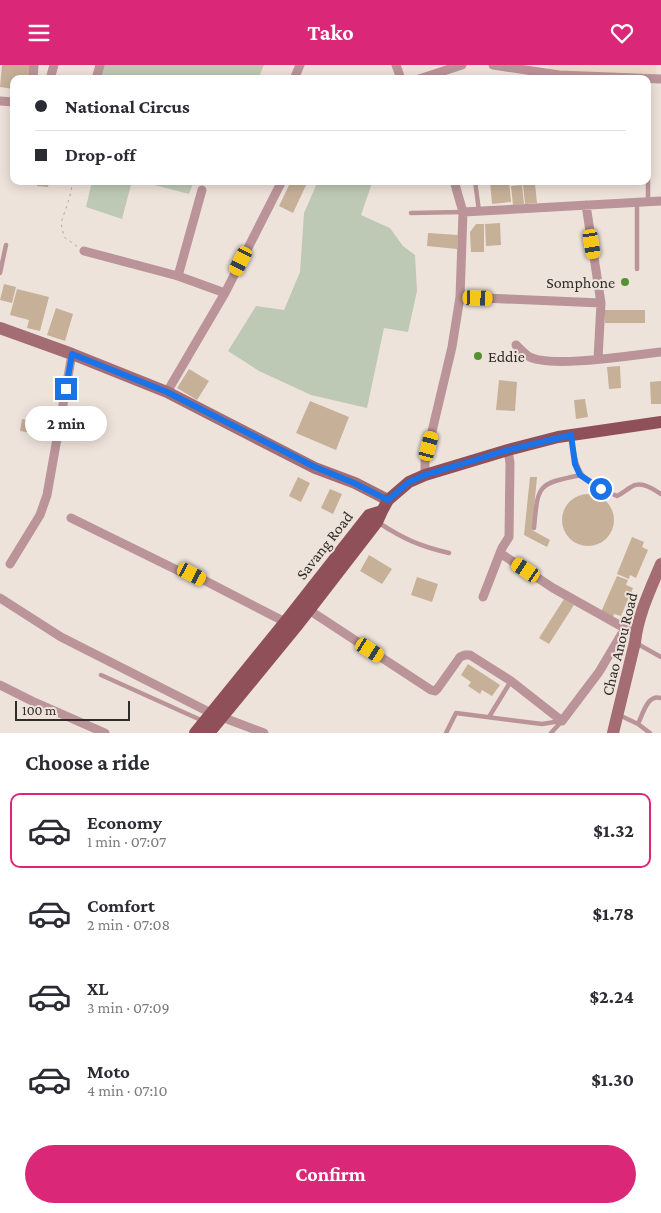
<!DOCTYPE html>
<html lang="en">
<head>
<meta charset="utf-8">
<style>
	:root { --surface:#fff; --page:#f7f7f7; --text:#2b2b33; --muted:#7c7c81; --line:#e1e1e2; --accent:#db2777 }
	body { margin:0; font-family:"Crimson Pro",serif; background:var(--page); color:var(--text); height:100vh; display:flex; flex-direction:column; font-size:19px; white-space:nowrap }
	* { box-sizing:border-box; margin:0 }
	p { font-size:16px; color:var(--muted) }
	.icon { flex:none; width:28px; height:28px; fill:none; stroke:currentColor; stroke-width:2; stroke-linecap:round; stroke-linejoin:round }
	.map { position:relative; height:668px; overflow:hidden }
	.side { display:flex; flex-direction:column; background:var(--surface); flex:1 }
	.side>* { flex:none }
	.guide { position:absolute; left:10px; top:10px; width:641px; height:110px; border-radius:10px; box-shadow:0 2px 12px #0003; display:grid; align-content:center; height:110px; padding:0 25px; background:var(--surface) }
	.scale { position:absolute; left:15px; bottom:12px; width:115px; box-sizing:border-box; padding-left:5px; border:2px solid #302c28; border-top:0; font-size:14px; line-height:18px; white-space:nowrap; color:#302c28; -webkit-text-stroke:4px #eee3db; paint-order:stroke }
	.end { position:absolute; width:22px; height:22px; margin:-11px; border:6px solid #1a73e8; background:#fff; box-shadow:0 0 0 2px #fff }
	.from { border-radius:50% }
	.bubble { position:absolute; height:35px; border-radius:18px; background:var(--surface); box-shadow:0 2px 12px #0003; font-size:16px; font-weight:700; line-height:35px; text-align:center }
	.car { position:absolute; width:15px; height:30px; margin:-15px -8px; border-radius:6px; box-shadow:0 0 4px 1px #0007; background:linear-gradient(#f5c518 24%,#345 0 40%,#f5c518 0 76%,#345 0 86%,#f5c518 0) }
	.guide b { display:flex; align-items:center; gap:18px; height:48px; font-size:19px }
	.guide b+b { border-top:1px solid var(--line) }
	.guide i { width:12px; height:12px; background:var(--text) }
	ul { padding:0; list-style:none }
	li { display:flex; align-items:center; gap:15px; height:75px; margin:0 10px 8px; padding:0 15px; border:2px solid transparent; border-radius:10px }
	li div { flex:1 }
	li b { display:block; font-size:19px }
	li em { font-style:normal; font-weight:700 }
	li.active { border-color:var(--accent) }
	li>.icon { width:45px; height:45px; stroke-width:1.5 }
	h2 { padding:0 25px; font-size:22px; line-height:60px }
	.cta { display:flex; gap:10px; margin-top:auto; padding:10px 25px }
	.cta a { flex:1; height:58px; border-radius:30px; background:var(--accent); color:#fff; font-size:20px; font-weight:700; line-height:58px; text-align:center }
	header { display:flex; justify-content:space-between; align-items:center; height:65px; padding:0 25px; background:var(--accent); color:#fff; font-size:22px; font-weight:700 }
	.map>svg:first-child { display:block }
</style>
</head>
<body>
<header><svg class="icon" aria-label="menu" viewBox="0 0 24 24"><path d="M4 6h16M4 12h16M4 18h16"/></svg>Tako<svg class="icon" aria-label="heart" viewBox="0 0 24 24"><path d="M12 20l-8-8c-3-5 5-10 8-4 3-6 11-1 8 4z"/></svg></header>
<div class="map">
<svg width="661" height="668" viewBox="0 0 661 668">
	<rect width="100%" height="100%" fill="#eee3db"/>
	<path fill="#ead9ca" d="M 549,0 L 656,0 L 657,11 L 548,7 Z"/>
	<path fill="#bec9b5" d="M 104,0 L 264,0 L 258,14 L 100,14 Z
		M 92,116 L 132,116 L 122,154 L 86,142 Z
		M 139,116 L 194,116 L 189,129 Z
		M 318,116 L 369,116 L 371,121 L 361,150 L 390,163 L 403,181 L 415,190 L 417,226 L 408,267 L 384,263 L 367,343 L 311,330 L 259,306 L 228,286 L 256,241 L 284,245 L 300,207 L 304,148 Z"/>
	<path fill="#c6b098" d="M 2,0 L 31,0 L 29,14 L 14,14 L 14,24 L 0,22 Z
		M 37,116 L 49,116 L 48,122 L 37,121 Z
		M 291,116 L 308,116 L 293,148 L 279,141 Z
		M 490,116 L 509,116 L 511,137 L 492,139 Z
		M 535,119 L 537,138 L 525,139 L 523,120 Z
		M 522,120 L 524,139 L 513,140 L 511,121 Z
		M 500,158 L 501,180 L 486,181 L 485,159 Z
		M 476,159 L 484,159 L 484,187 L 471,187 L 470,167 Z
		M 428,168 L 458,170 L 457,184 L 427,181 Z
		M 4,219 L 16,222 L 12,238 L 0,235 Z
		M 17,224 L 49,232 L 40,266 L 27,263 L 29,255 L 10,250 Z
		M 56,243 L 73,249 L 65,276 L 47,270 Z
		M 604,245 L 645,245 L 645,258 L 605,258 Z
		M 620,301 L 621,323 L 609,324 L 607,302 Z
		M 189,304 L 209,316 L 197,335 L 177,323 Z
		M 499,315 L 517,317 L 515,346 L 496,345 Z
		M 661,316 L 661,339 L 651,339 L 650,317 Z
		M 585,334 L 588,352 L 576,354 L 574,335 Z
		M 310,336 L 349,352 L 336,385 L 296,368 Z
		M 22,354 L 46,358 L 44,370 L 20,366 Z
		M 298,412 L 310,418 L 301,437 L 289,431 Z
		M 530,412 L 537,412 L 532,465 L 550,475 L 547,482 L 524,470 Z
		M 330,424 L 342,429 L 333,449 L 321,443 Z
		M562 455a26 26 0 1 1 52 0a26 26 0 1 1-52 0Z
		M 632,472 L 644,477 L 642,482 L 648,485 L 636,513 L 630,510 L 629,514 L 617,509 Z
		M 369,490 L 392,504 L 382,519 L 360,506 Z
		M 617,511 L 628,515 L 626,520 L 633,523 L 621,551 L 614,549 L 613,552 L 601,547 Z
		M 417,512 L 438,519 L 432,537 L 411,530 Z
		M 564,534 L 574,540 L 549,579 L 539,573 Z
		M 468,599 L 500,620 L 492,631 L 482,625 L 480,629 L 468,621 L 471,617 L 461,610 Z"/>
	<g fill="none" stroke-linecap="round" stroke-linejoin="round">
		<path stroke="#b3aaa3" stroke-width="1" stroke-dasharray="2.5 4" stroke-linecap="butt" d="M 73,116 L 70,131 L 61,158 L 64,172 L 78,182"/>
		<path stroke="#ba9498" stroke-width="4.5" d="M 648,77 L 648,137
			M 475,116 L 479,146
			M 411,148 L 463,147
			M 637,204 L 637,138
			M 0,208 L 6,180
			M 571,370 C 577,410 579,415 617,431 C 623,428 626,425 631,422 C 640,415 653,424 661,429
			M 379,458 C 404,474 419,481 449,488
			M 534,463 C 538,419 537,419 581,410
			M 636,578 L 661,592
			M 101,610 L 203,656
			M 619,650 L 638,659 L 650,668
			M 489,652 L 511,616
			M 638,659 C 643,649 647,629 661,633
			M 446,668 L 456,648 L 542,659 L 561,656
			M 551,668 L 562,656"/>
		<path stroke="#ba9498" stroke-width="9" d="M 396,0 L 401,14
			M 493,0 L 559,10 L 661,14
			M 33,14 L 34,0
			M 50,14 L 54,0
			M 96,14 L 100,0
			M 294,14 L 300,0
			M 419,14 L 462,0
			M 0,36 L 14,37
			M 586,140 L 601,238 L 598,294
			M 463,147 L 661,136
			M 84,186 L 178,211 L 225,228
			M 178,211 L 202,125
			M 460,232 L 601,238
			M 516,280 C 520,284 524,288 528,291 C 548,304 634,290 661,287
			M 167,327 L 225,228 L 282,116
			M 425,410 L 425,396 L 452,282 L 460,232 L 463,147 L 454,116
			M 71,453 L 179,506 L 192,509 L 289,559
			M 500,488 L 553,523 L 628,565
			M 10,499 L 40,450 L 47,430 L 72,289
			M 483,532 L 502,483 L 509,472 L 510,398 L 508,385
			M 0,533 L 61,572 L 211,648 L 264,668
			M 309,545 L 431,625 L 435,626 L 438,623 L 460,592 L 465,590 L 470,590 L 511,616 L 562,656 L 599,607 L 621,570 L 628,565 L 637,563
			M 0,620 L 32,636 L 105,668"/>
		<path stroke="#a36d73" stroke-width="12" d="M 0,263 L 72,289 L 167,327 L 315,403 L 355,418 L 388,435
			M 613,668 L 635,577 C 638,550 650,525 661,499"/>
		<path stroke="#905059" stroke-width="12" d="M 195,668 L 285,557 L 369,450 L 382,446
			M 209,668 L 296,562 L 377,457 L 382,446 L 388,435 L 409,417 L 425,410 L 508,385 L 558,372 L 661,357"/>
	</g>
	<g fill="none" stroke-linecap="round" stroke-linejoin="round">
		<path stroke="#1a73e8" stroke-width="6" d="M 66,324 L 72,289 L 167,327 L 315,402 L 354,418 L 388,435 L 409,417 L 425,410 L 508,385 L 571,370 L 575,399 L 580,410 L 601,424"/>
	</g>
	<g fill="#549131" stroke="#eee3db" stroke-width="2">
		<circle cx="625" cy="217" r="5"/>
		<circle cx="478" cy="291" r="5"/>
	</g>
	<g text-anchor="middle" stroke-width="4" stroke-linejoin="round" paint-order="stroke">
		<g font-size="16" fill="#302c28" stroke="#eee3db" text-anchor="end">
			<text x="615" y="223">Somphone</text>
			<text x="488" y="297" text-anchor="start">Eddie</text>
		</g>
		<g font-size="16" fill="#302c28" stroke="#eee3db">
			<text transform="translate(324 480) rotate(-52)" y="6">Savang Road</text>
			<text transform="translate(619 579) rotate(-76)" y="6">Chao Anou Road</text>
		</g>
	</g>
</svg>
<div class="scale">100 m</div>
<i class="end from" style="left:601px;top:424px"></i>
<i class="end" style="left:66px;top:324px"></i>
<div class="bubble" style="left:25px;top:341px;width:82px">2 min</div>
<i class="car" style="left:592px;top:179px;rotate:171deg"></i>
<i class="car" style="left:241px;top:196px;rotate:207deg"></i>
<i class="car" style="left:478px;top:233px;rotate:92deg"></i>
<i class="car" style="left:429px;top:381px;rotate:15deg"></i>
<i class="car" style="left:526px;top:505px;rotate:304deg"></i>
<i class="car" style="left:192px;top:509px;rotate:117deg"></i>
<i class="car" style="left:370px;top:585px;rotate:123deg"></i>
<div class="guide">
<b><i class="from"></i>National Circus</b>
<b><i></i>Drop-off</b>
</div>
</div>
<section class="side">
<h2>Choose a ride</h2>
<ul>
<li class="active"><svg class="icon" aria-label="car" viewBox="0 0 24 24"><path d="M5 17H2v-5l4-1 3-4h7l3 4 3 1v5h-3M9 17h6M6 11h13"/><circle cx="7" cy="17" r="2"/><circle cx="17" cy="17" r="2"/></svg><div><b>Economy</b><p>1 min · 07:07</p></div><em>$1.32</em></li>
<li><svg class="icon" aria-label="car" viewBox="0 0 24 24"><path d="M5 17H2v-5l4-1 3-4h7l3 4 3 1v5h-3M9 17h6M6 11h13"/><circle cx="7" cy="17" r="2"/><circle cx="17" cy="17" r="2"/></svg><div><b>Comfort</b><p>2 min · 07:08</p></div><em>$1.78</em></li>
<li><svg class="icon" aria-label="car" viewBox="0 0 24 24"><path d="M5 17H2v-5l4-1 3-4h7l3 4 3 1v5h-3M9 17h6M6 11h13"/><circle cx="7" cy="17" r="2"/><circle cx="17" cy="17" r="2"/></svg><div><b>XL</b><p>3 min · 07:09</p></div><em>$2.24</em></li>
<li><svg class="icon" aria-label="car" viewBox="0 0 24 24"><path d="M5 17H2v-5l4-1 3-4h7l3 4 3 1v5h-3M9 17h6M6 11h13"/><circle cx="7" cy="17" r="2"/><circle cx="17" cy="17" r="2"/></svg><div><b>Moto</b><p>4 min · 07:10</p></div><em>$1.30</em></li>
</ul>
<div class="cta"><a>Confirm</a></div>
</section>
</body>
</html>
